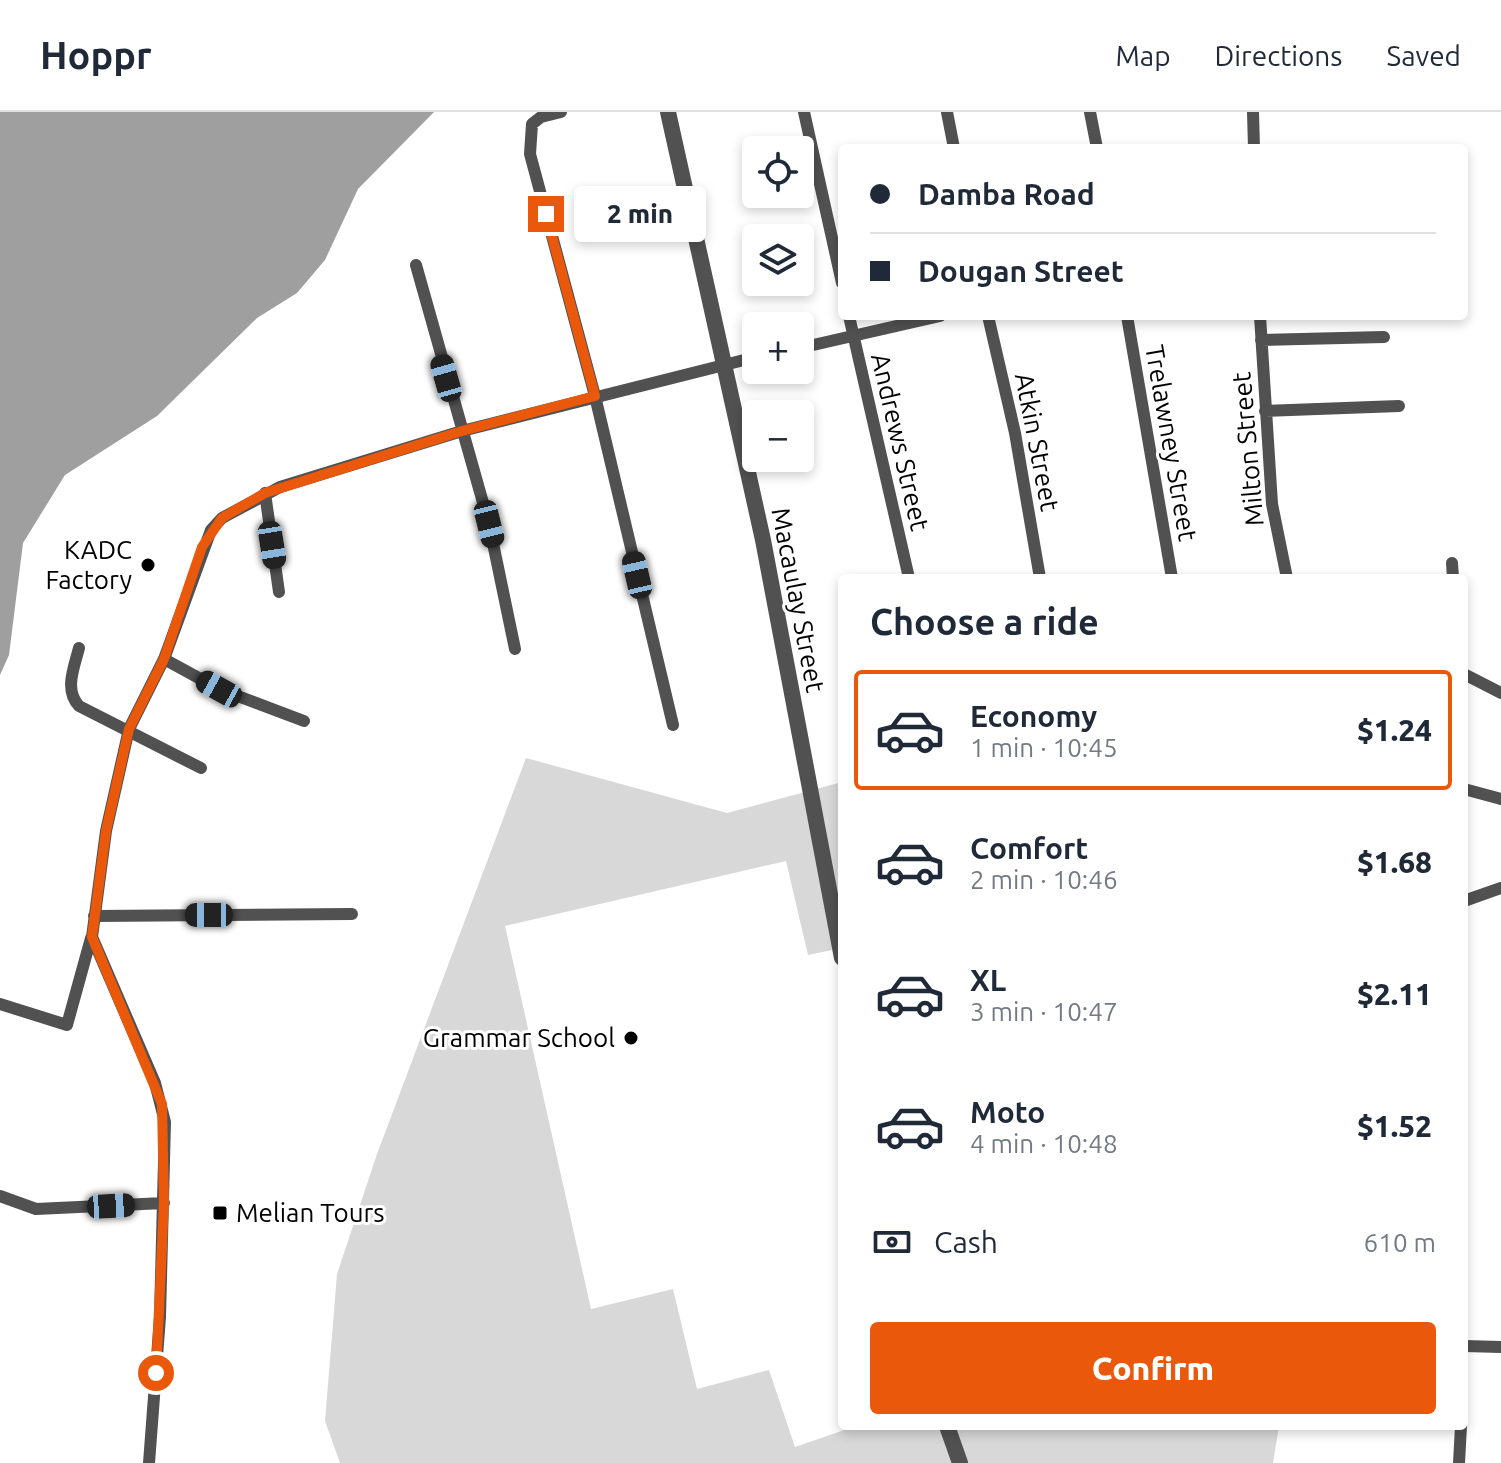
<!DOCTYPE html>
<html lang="en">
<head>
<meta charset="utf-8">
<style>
	:root { --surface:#fff; --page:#f6f6f7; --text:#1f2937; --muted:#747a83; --line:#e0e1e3; --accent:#ea580c }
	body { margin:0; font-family:Ubuntu,sans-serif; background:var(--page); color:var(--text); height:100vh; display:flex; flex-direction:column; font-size:30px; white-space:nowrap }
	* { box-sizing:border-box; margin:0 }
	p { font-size:26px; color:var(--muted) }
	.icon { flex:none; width:44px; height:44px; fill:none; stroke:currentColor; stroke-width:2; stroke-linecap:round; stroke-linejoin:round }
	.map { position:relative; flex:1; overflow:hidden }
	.drawer { position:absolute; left:838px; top:462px; width:630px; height:856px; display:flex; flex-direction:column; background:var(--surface); border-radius:8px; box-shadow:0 4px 12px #0003 }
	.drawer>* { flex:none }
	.hud { position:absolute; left:838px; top:32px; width:630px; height:176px; border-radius:8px; box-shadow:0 4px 12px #0003; display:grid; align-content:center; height:176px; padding:0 32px; background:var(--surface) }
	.fabs { position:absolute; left:742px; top:24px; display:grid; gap:16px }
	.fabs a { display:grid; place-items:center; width:72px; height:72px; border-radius:8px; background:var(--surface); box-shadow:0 4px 12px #0003; font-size:40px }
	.end { position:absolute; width:36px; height:36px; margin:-18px; border:10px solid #ea580c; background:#fff; box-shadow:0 0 0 4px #fff }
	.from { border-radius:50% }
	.bubble { position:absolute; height:56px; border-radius:8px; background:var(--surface); box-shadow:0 4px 12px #0003; font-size:26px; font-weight:800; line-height:56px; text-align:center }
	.car { position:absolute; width:24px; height:48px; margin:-24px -12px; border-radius:10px; box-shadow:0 0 6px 2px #0007; background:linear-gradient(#222 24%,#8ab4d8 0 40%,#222 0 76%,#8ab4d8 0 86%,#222 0) }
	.hud b { display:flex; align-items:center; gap:28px; height:76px; font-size:30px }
	.hud b+b { border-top:2px solid var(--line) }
	.hud i { width:20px; height:20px; background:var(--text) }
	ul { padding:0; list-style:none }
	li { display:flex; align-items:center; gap:24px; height:120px; margin:0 16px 12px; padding:0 16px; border:4px solid transparent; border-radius:8px }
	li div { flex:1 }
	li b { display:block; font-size:30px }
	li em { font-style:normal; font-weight:800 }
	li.active { border-color:var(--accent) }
	li>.icon { width:72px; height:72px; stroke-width:1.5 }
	h2 { padding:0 32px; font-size:36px; line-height:96px }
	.pay { display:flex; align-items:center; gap:20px; height:88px; padding:0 32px; font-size:30px }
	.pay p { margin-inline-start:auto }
	.primary-button { display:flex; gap:16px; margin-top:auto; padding:16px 32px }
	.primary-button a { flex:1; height:92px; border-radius:8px; background:var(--accent); color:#fff; font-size:32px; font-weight:800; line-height:92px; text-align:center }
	header { display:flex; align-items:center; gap:48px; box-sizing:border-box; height:112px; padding:0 40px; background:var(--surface); border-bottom:2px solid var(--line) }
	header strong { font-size:38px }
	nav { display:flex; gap:44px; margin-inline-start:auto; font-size:28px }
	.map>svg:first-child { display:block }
</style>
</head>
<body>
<header>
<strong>Hoppr</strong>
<nav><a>Map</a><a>Directions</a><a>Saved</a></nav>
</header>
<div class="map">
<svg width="1501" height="1351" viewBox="0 0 1501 1351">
	<rect width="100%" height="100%" fill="#fff"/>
	<path fill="#d8d8d8" d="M 526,646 L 727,701 L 842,670 L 842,836 L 808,843 L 786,749 L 505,814 L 591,1197 L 673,1177 L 697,1277 L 769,1258 L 795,1335 L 856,1314 L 1279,1314 L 1273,1351 L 340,1351 L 325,1309 L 337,1162 L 377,1042 Z"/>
	<path fill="#9f9f9f" d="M 0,0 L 434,0 L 358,77 L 325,148 L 297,181 L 257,206 L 157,304 L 65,363 L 23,431 L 9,543 L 0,563 Z"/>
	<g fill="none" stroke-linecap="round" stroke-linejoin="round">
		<path stroke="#515151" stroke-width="12" d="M 561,0 L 541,5 L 532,12 L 530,42 L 595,284 L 673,613
			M 804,0 L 842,171
			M 947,0 L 954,36
			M 1090,0 L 1097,36
			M 1253,0 L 1254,36
			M 416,153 L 489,412 L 515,537
			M 849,204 L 909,466
			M 988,204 L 1015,321 L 1040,466
			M 1127,204 L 1172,466
			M 1260,204 L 1272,392 L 1287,466
			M 1261,228 L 1384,225
			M 800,236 L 940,204
			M 1265,299 L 1399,294
			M 265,381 L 279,480
			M 1452,451 L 1453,466
			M 79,536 C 74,556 64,578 79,594 L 201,656
			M 164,547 L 219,577 L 304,609
			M 1464,562 L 1501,581
			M 1464,677 L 1501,687
			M 1464,789 L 1501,776
			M 94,804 L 352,802
			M 0,892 L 67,913 L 91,826
			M 0,1084 L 36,1097 L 164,1091
			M 1464,1234 L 1501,1235
			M 149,1351 L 160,1205 L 165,1010 L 155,971 L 92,825 L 106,719 L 129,617 L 164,547 L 211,418 L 222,406 L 280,375 L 462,319 L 756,245
			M 1459,1351 L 1461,1314"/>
		<path stroke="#515151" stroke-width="16" d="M 668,0 L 763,428 L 842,846
			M 947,1314 L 960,1351"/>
	</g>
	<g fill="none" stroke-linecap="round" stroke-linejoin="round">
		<path stroke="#ea580c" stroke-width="10" d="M 156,1261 L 164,1091 L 162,992 L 92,825 L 106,719 L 129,617 L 164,547 L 202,435 L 222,406 L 265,381 L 462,319 L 595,284 L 546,102"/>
	</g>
	<g fill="#000" stroke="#fff" stroke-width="3">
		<circle cx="148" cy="453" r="8"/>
		<circle cx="631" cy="926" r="8"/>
		<rect x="212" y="1093" width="16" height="16" rx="4"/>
	</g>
	<g text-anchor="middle" stroke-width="6" stroke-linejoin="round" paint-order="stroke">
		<g font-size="26" fill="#000" stroke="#fff">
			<text transform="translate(900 330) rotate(77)" y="9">Andrews Street</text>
			<text transform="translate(1037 330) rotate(79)" y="9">Atkin Street</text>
			<text transform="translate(1171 331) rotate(80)" y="9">Trelawney Street</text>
			<text transform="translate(1248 337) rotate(-95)" y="9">Milton Street</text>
			<text transform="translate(798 488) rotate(79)" y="9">Macaulay Street</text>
		</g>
		<g font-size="26" fill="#000" stroke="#fff" text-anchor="end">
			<text x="132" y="447">KADC<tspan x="132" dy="30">Factory</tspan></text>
			<text x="615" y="935">Grammar School</text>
			<text x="236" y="1110" text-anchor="start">Melian Tours</text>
		</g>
	</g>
</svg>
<div class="fabs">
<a><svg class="icon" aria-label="locate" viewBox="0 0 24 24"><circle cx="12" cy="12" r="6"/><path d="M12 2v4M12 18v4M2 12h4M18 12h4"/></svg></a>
<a><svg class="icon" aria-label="layers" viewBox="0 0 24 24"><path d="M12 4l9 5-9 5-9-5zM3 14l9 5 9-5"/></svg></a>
<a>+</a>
<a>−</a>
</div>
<i class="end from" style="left:156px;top:1261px"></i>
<i class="end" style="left:546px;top:102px"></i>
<div class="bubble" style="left:574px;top:74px;width:132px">2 min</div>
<i class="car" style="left:446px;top:266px;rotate:344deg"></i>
<i class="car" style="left:489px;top:412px;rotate:166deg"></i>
<i class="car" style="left:272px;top:433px;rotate:171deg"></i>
<i class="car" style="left:637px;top:463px;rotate:347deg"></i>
<i class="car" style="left:219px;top:577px;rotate:299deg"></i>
<i class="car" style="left:209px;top:803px;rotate:270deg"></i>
<i class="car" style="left:111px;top:1094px;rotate:87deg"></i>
<div class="hud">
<b><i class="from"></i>Damba Road</b>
<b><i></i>Dougan Street</b>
</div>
<section class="drawer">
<h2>Choose a ride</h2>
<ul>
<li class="active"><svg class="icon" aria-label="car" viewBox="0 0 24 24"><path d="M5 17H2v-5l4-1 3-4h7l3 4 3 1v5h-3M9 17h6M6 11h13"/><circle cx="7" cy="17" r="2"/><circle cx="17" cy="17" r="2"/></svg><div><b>Economy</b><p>1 min · 10:45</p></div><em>$1.24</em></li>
<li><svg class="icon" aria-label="car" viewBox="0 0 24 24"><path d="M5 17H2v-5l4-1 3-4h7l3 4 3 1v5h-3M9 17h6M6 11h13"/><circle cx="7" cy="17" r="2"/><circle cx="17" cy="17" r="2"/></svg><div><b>Comfort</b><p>2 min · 10:46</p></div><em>$1.68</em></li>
<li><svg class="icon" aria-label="car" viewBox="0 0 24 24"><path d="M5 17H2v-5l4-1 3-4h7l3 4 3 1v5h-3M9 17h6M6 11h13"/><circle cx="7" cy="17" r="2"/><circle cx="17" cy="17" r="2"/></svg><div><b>XL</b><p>3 min · 10:47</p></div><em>$2.11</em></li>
<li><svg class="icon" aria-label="car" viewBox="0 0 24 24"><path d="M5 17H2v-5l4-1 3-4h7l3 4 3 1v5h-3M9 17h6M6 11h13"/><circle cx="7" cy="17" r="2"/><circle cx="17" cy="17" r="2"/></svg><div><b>Moto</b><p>4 min · 10:48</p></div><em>$1.52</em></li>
</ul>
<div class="pay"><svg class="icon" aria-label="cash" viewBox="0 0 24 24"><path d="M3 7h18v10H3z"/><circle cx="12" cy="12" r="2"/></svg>Cash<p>610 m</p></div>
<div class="primary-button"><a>Confirm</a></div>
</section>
</div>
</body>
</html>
